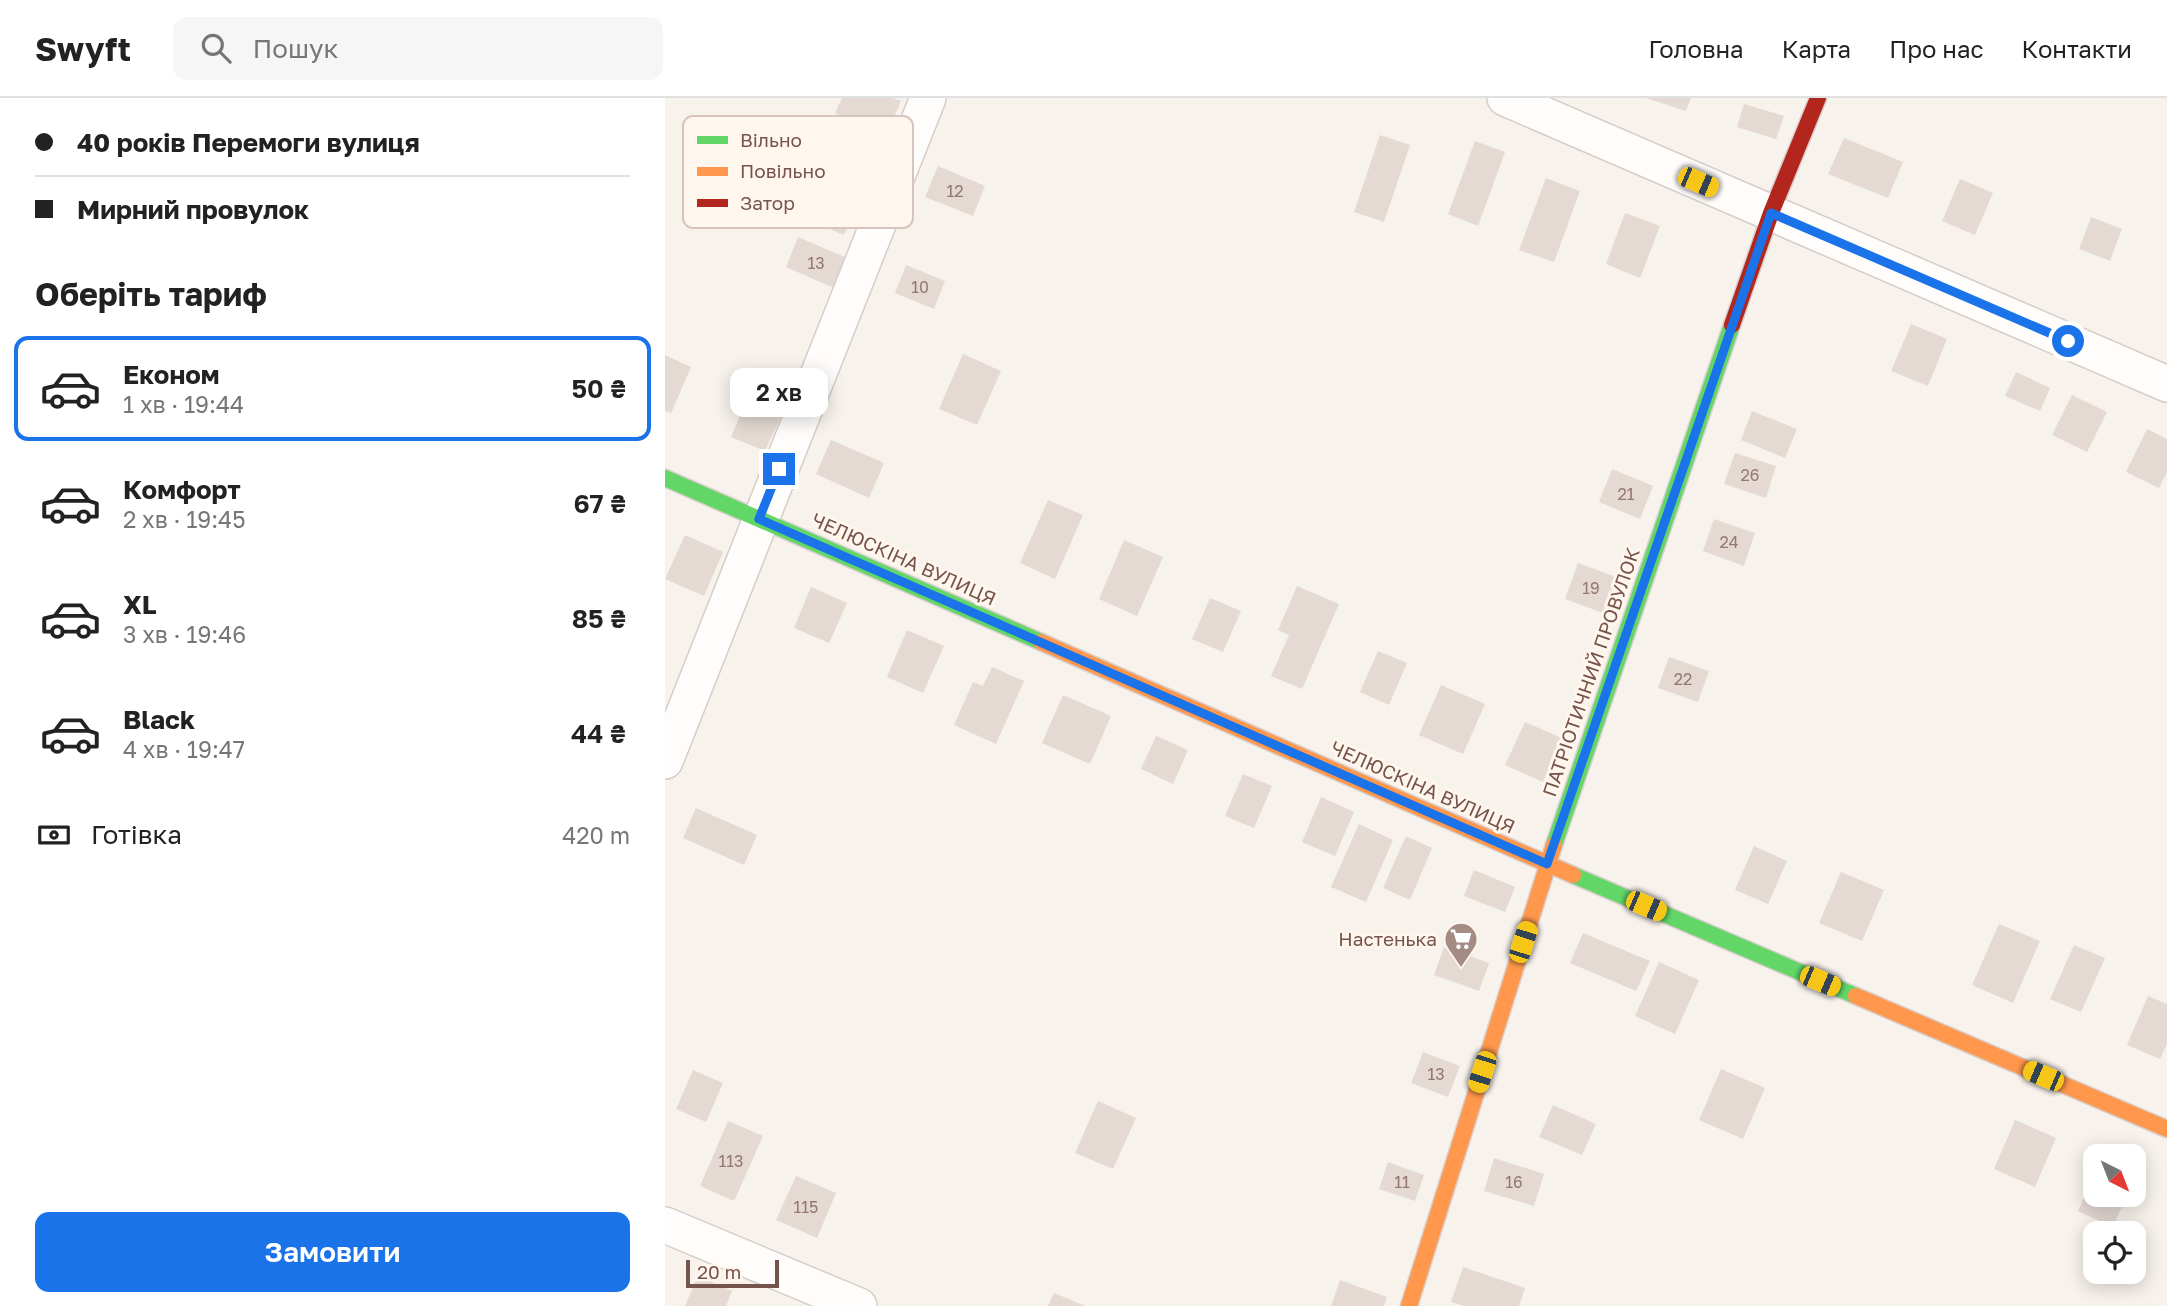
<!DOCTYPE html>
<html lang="uk">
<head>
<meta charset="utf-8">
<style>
	:root { --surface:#fff; --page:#f6f6f6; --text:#222; --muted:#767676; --line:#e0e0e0; --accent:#1a73e8 }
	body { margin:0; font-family:"Golos Text",sans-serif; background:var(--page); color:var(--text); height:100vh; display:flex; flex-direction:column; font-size:26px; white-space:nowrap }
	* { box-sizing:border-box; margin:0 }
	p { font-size:23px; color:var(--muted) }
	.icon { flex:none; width:38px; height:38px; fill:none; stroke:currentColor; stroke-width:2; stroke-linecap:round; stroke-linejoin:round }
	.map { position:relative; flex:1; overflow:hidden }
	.details { display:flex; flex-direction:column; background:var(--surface); width:665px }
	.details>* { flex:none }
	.top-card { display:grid; align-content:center; height:154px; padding:0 35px; background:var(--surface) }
	.needle { width:46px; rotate:138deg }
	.tools { position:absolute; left:1418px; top:1046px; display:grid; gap:14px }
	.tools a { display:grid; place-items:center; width:63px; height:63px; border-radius:14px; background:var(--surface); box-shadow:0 4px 18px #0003; font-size:35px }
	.scale { position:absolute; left:21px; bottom:18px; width:93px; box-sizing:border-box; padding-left:7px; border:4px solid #77544b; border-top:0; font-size:19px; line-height:24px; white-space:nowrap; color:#77544b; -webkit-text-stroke:5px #fff6ed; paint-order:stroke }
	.end { position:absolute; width:32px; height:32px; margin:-16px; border:9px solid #1a73e8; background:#fff; box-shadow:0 0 0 4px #fff }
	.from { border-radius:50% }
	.bubble { position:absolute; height:49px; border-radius:14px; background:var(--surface); box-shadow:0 4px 18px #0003; font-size:23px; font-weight:600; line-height:49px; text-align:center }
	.car { position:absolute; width:21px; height:42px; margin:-21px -10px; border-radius:9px; box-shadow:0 0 5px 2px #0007; background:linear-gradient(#f5c518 24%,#345 0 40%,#f5c518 0 76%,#345 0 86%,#f5c518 0) }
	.top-card b { display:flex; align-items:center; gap:24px; height:66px; font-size:26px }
	.top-card b+b { border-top:2px solid var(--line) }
	.top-card i { width:18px; height:18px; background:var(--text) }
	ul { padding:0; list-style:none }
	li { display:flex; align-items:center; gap:21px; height:105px; margin:0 14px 10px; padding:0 21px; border:4px solid transparent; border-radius:14px }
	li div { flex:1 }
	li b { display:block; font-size:26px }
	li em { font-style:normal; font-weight:600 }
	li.on { border-color:var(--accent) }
	li>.icon { width:63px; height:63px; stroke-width:1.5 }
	h2 { padding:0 35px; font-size:32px; line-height:84px }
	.pay { display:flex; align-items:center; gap:18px; height:77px; padding:0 35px; font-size:26px }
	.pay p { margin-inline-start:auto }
	.button { display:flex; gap:14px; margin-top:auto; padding:14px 35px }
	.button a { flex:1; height:80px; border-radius:14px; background:var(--accent); color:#fff; font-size:28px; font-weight:600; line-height:80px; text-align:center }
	header { display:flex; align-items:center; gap:42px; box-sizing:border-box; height:98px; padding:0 35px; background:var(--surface); border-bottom:2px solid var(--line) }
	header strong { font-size:33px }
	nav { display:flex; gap:38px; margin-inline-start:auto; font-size:24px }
	.search { width:490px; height:63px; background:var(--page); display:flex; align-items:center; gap:18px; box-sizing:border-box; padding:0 24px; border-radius:14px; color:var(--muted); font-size:26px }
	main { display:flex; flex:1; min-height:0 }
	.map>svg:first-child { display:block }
</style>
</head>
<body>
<header>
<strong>Swyft</strong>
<div class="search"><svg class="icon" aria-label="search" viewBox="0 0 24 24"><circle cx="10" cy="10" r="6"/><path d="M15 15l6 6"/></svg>Пошук</div>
<nav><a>Головна</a><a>Карта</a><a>Про нас</a><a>Контакти</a></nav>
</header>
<main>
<section class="details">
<div class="top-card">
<b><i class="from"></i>40 років Перемоги вулиця</b>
<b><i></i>Мирний провулок</b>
</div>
<h2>Оберіть тариф</h2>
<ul>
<li class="on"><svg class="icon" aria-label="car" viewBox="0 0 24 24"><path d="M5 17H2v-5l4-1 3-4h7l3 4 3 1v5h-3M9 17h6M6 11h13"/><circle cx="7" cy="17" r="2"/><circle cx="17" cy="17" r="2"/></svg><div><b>Економ</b><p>1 хв · 19:44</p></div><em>50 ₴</em></li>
<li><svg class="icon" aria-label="car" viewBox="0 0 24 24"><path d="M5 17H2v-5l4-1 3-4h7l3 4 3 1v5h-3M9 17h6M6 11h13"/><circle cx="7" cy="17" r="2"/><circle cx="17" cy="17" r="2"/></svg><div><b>Комфорт</b><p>2 хв · 19:45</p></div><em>67 ₴</em></li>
<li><svg class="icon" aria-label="car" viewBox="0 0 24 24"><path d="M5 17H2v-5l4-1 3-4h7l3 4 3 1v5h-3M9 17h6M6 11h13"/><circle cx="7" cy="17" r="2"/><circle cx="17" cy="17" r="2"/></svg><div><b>XL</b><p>3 хв · 19:46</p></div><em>85 ₴</em></li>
<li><svg class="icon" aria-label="car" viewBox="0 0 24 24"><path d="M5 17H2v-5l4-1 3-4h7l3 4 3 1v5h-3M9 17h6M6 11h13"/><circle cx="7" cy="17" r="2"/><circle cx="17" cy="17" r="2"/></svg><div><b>Black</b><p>4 хв · 19:47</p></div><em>44 ₴</em></li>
</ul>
<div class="pay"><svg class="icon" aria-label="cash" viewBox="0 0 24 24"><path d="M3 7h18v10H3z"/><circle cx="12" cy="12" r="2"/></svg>Готівка<p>420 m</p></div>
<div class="button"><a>Замовити</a></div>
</section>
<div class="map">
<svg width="1502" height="1208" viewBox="0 0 1502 1208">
	<rect width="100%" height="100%" fill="#f8f2ec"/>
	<path fill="#e4d9d3" d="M 177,0 L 228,0 L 236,3 L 221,37 L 170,15 Z
		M 981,0 L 1026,0 L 1021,13 Z
		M 1079,6 L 1119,18 L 1111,41 L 1072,29 Z
		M 715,37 L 745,47 L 719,124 L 689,114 Z
		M 1179,40 L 1238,64 L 1223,100 L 1163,76 Z
		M 810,43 L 840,54 L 813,128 L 783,116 Z
		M 273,68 L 320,88 L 308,118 L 260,99 Z
		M 881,80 L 915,93 L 889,164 L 854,152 Z
		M 146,81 L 194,101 L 179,137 L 131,117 Z
		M 1295,81 L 1328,95 L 1310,137 L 1277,123 Z
		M 960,115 L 995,128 L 975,180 L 941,166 Z
		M 1426,119 L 1457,131 L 1445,163 L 1414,151 Z
		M 133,139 L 182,160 L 169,190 L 121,169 Z
		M 241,167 L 280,183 L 269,211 L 230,195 Z
		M 1246,226 L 1282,241 L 1263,288 L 1226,273 Z
		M 298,256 L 336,273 L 312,327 L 274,311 Z
		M 0,257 L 26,269 L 6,315 L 0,313 Z
		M 1351,274 L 1385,290 L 1375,313 L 1340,298 Z
		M 1407,297 L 1442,314 L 1422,354 L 1387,337 Z
		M 83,299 L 118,314 L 100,353 L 66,339 Z
		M 1087,313 L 1132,331 L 1120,360 L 1076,342 Z
		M 1482,331 L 1502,341 L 1502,374 L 1494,390 L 1461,374 Z
		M 166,342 L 219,365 L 204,400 L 151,376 Z
		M 1070,355 L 1111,368 L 1101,400 L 1059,386 Z
		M 947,371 L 988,388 L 975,421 L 934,404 Z
		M 383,402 L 418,417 L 390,481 L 355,465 Z
		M 1049,421 L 1090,435 L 1079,468 L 1038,453 Z
		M 20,437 L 58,454 L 39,498 L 0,481 Z
		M 459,442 L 498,459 L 472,518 L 434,501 Z
		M 913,465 L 951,479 L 938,515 L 900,501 Z
		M 632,488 L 674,506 L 637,591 L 606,578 L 624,537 L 613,532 Z
		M 146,489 L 182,505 L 164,545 L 129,530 Z
		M 545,500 L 576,513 L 558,554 L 527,541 Z
		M 242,532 L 279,548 L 258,595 L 222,579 Z
		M 713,553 L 742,565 L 724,607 L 695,594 Z
		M 1004,559 L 1044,573 L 1033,604 L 993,590 Z
		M 327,569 L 359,583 L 331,646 L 289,627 L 308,584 L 318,588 Z
		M 776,587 L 820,606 L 798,656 L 754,637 Z
		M 398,597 L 446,618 L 425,666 L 377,645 Z
		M 860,624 L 897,640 L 878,684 L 840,667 Z
		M 491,638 L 523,652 L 508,686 L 476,671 Z
		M 578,676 L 607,688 L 589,730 L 560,718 Z
		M 656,699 L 689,714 L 670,758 L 637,744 Z
		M 31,710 L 92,737 L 79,767 L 18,740 Z
		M 694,726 L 728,742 L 701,804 L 666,789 Z
		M 741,738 L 767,750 L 745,802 L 718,790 Z
		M 1089,748 L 1122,763 L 1103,806 L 1070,792 Z
		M 809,772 L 850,789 L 840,814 L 799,798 Z
		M 1176,774 L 1219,792 L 1197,843 L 1154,825 Z
		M 1334,826 L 1375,843 L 1348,905 L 1307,887 Z
		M 918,835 L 985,863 L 971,893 L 905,865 Z
		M 1409,847 L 1440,860 L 1416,914 L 1385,901 Z
		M 779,849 L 824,865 L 814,893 L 769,877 Z
		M 994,864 L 1034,882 L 1010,936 L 970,918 Z
		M 1483,898 L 1502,906 L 1502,946 L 1495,961 L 1462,947 Z
		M 758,954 L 795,968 L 783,999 L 746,985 Z
		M 1056,971 L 1100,990 L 1078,1041 L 1034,1022 Z
		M 28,972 L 58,985 L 41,1024 L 11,1011 Z
		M 433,1003 L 471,1020 L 448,1071 L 410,1055 Z
		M 888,1007 L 931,1026 L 917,1057 L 874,1039 Z
		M 1350,1022 L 1391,1040 L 1370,1089 L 1329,1071 Z
		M 63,1023 L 98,1038 L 69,1103 L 35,1088 Z
		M 829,1060 L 879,1076 L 869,1108 L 819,1093 Z
		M 723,1064 L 759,1077 L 750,1103 L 714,1091 Z
		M 1430,1074 L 1430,1097 L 1462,1097 L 1448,1129 L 1413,1113 Z
		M 131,1078 L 171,1095 L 152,1140 L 111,1122 Z
		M 798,1169 L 860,1190 L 854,1208 L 799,1208 L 786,1204 Z
		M 33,1178 L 67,1193 L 61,1208 L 20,1208 Z
		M 675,1182 L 722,1199 L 719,1208 L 666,1208 Z
		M 389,1195 L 420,1208 L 383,1208 Z"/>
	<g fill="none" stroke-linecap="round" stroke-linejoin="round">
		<defs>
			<path id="street" d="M 840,0 L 1502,286
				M 0,663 L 263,0
				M 0,1127 L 194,1208"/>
			<path id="fast" d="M 0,380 L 376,544
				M 889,747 L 1067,227
				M 908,777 L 1191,898"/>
			<path id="slow" d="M 376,544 L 908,777
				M 1191,898 L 1502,1031
				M 744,1208 L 889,747"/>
			<path id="jam" d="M 1067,227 L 1106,115 L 1153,0"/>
		</defs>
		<use href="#street" stroke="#d6cdc8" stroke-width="38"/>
		<use href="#fast" stroke="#d9ceca" stroke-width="19"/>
		<use href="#slow" stroke="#d9ceca" stroke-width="19"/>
		<use href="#jam" stroke="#d9ceca" stroke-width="19"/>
		<use href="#street" stroke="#fefdfc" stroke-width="35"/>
		<use href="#fast" stroke="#63d668" stroke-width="16"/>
		<use href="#slow" stroke="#ff974d" stroke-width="16"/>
		<use href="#jam" stroke="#b3261e" stroke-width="16"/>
	</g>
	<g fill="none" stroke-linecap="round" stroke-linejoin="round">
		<path stroke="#1a73e8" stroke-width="9" d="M 114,371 L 94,421 L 882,766 L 1106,115 L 1403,243"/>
	</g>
	<defs>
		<symbol id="supermarket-pin" viewBox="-11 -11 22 30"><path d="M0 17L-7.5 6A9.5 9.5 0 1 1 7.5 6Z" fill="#a48b83" stroke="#fff6ed"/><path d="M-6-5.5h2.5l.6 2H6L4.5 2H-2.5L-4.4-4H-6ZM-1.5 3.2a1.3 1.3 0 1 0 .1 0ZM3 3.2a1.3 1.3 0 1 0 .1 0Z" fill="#fff"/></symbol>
	</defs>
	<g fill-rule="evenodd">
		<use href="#supermarket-pin" x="777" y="822" width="38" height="52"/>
	</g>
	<g text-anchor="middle" stroke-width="6" stroke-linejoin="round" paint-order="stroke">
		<g font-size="16" fill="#94786f">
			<text x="290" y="99">12</text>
			<text x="151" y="171">13</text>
			<text x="255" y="195">10</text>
			<text x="1085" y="383">26</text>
			<text x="961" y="402">21</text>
			<text x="1064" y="450">24</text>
			<text x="926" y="496">19</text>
			<text x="1018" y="587">22</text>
			<text x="771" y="982">13</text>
			<text x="66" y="1069">113</text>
			<text x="737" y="1090">11</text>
			<text x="849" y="1090">16</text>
			<text x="141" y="1115">115</text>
		</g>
		<g font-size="19" fill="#77544b" stroke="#fff6ed">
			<text transform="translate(239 461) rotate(24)" y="7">ЧЕЛЮСКІНА ВУЛИЦЯ</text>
			<text transform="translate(926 574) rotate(-71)" y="7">ПАТРІОТИЧНИЙ ПРОВУЛОК</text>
			<text transform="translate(758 689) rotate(24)" y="7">ЧЕЛЮСКІНА ВУЛИЦЯ</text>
		</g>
		<g font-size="19" fill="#77544b" stroke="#fff6ed" text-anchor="end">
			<text x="772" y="848">Настенька</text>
		</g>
	</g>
	<rect x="18" y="18" width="230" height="112" rx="10" fill="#fff6ed" stroke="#d6c5bc" stroke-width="2"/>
	<rect x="32" y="38" width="31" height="8" fill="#63d668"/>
	<rect x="32" y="69" width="31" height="9" fill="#ff974d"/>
	<rect x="32" y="101" width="31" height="8" fill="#b3261e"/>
	<g font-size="19" fill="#77544b">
		<text x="75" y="49">Вільно</text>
		<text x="75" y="80">Повільно</text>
		<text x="75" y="112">Затор</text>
	</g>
</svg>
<div class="tools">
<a><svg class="needle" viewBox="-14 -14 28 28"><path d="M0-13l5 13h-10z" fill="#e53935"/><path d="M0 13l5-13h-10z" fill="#767676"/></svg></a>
<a><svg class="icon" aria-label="locate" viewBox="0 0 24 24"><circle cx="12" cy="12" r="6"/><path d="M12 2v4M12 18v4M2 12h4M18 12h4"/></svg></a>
</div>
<div class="scale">20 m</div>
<i class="end from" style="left:1403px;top:243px"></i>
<i class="end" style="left:114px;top:371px"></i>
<div class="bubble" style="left:65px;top:270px;width:98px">2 хв</div>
<i class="car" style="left:1033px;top:84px;rotate:113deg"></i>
<i class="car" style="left:981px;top:808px;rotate:113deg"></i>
<i class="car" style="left:858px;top:844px;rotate:18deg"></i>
<i class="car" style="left:1155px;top:883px;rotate:113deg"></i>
<i class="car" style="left:817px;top:974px;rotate:198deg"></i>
<i class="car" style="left:1378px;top:978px;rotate:293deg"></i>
</div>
</main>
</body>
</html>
